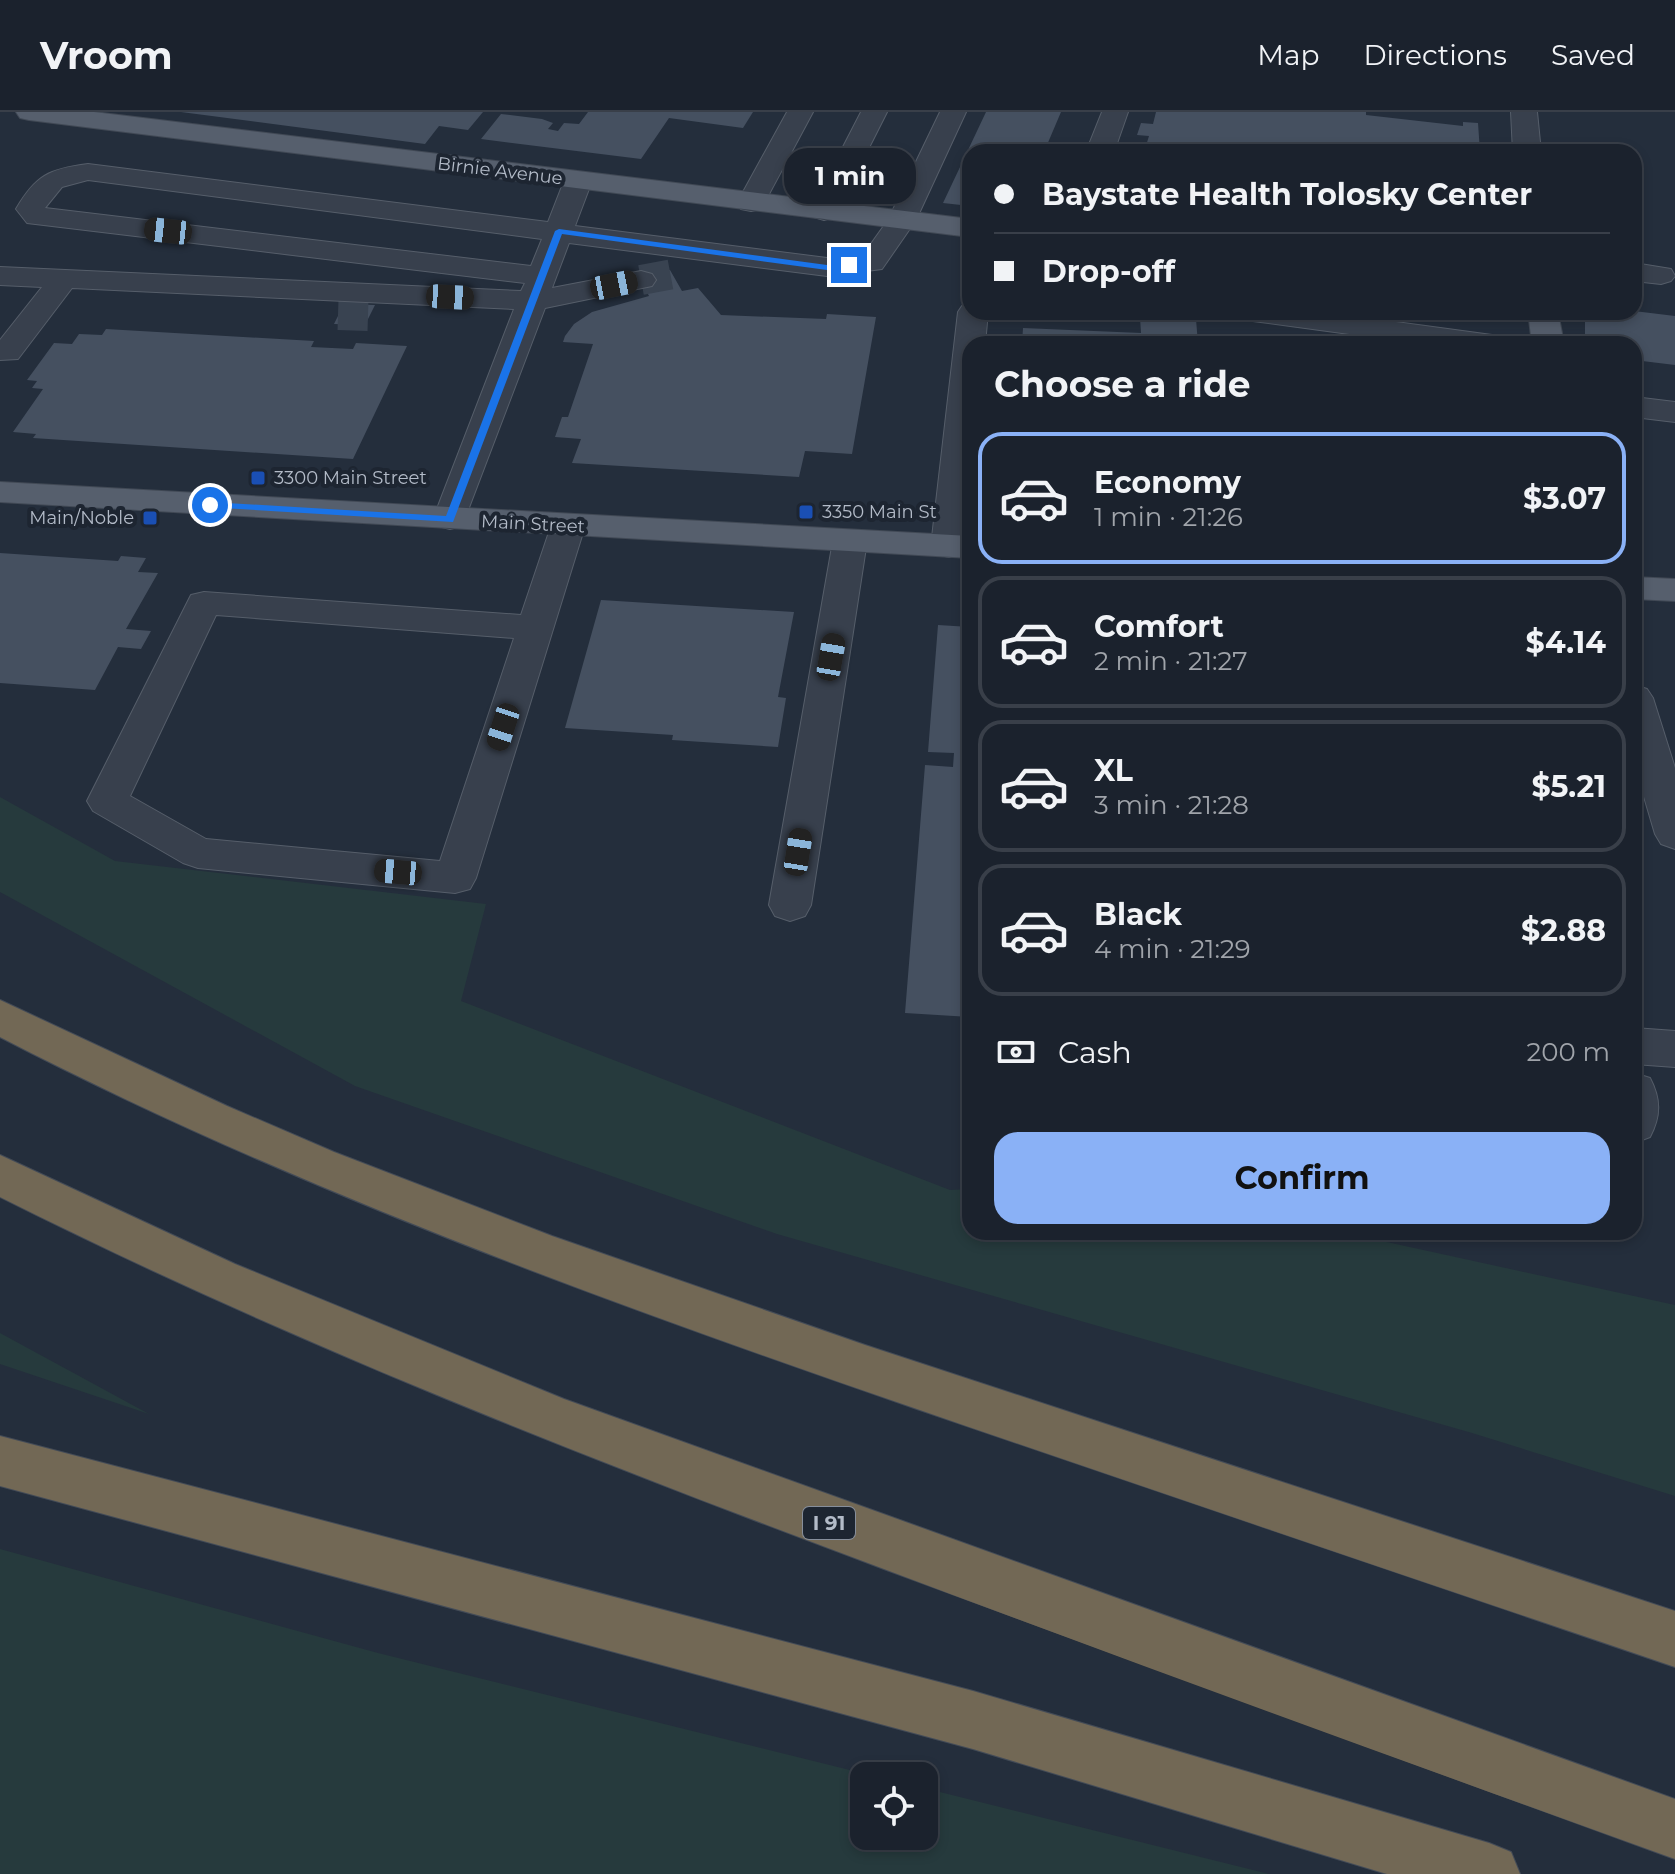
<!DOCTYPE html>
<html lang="en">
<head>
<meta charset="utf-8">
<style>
	:root { --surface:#1b222d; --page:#282f39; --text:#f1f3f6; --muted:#a0a4aa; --line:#393f49; --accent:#8ab1f6 }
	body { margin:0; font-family:Montserrat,sans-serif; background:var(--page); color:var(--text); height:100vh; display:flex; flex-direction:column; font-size:30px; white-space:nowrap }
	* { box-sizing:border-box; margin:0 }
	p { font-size:26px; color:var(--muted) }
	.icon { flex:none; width:44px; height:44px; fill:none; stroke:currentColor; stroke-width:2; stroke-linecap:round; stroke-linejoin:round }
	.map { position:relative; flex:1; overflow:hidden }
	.sheet { position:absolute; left:962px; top:224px; width:680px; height:904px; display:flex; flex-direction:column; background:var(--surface); border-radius:24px; box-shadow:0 4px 12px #0003,0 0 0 2px var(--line) }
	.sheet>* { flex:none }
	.hud { position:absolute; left:962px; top:32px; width:680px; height:176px; border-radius:24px; box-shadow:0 4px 12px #0003,0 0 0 2px var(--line); display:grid; align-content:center; height:176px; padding:0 32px; background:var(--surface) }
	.controls { position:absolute; left:850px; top:1650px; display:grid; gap:16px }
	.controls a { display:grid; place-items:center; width:88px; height:88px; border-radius:16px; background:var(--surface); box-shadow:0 4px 12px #0003,0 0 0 2px var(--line); font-size:40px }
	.end { position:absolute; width:36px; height:36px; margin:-18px; border:10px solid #1a73e8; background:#fff; box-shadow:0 0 0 4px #fff }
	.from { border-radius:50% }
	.bubble { position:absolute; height:56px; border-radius:24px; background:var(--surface); box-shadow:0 4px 12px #0003,0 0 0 2px var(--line); font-size:26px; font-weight:700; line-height:56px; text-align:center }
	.car { position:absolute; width:24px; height:48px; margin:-24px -12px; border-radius:10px; box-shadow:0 0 6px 2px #0007; background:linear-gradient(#222 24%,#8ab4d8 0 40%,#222 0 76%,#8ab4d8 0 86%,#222 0) }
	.hud b { display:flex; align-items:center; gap:28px; height:76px; font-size:30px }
	.hud b+b { border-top:2px solid var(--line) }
	.hud i { width:20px; height:20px; background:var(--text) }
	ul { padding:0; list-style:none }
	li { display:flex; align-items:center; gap:24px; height:132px; margin:0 16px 12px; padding:0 16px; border:4px solid var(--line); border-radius:24px }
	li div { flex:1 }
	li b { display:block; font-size:30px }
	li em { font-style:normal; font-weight:700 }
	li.current { border-color:var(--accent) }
	li>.icon { width:72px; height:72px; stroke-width:1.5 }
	h2 { padding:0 32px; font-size:36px; line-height:96px }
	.pay { display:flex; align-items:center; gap:20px; height:88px; padding:0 32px; font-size:30px }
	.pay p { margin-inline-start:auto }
	.primary-button { display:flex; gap:16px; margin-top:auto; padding:16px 32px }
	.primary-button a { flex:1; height:92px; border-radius:24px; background:var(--accent); color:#111; font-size:32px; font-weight:700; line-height:92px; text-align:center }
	header { display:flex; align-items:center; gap:48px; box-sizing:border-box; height:112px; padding:0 40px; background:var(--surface); border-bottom:2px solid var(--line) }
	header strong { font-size:38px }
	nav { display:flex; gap:44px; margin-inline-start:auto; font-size:28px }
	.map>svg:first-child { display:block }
</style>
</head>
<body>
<header>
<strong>Vroom</strong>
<nav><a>Map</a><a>Directions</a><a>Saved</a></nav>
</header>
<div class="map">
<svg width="1675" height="1762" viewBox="0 0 1675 1762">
	<rect width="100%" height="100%" fill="#242e3c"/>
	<path fill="#263a3d" d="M 0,685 L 115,749 L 486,792 L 461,889 L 950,1078 L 970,1077 L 970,1120 L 1341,1120 L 1675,1193 L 1675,1384 L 1472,1321 L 777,1122 L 355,974 L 0,780 Z
		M 0,1221 L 149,1302 L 0,1252 Z
		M 0,1437 L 378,1541 L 874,1664 L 864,1664 L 864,1724 L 924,1724 L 924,1676 L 1269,1762 L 0,1762 Z"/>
	<path fill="#455060" d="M 181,0 L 483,0 L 468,18 L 439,14 L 425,32 Z
		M 588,0 L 753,0 L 743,16 L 669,6 L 641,47 L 481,27 L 501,2 L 542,7 L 553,11 L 548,17 L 558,19 L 564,11 L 579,12 Z
		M 986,0 L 1061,0 L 1044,40 L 970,40 L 970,94 L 943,91 Z
		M 1156,0 L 1366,0 L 1366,3 L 1463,14 L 1463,10 L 1478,11 L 1480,40 L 1144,40 L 1149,24 L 1137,23 L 1141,11 L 1153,12 Z
		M 670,158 L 682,179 L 698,176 L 721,203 L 826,207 L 827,202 L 876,205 L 852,342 L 805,339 L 799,365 L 572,351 L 581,327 L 555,325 L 562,305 L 568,305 L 593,232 L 563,230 L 565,224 L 574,212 L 592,200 L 649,184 L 639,164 Z
		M 344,192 L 375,193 L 365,213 L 334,212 Z
		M 1634,199 L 1675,204 L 1675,253 L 1634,248 L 1634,232 L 1585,232 L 1585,200 Z
		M 1140,205 L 1196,207 L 1198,232 L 1022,232 L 1023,216 L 1141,221 Z
		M 106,217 L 314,229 L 311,235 L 353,237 L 356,231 L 407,234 L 353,347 L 33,326 L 36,322 L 13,320 L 43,277 L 32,276 L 37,269 L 27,268 L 54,231 L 72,232 L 79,222 L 102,223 Z
		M 0,441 L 118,449 L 121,444 L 146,446 L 138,460 L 158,461 L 126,517 L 151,519 L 141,537 L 118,535 L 95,578 L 0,571 Z
		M 601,488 L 794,500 L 778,585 L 786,586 L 778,635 L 672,628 L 673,623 L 565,616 Z
		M 938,513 L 970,515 L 970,905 L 905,901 L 925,653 L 953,655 L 954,641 L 928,640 Z"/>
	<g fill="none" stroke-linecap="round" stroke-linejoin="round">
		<path stroke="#394351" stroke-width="30" stroke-dasharray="30 15" stroke-linecap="butt" d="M 641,168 L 673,162
			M 338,203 L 370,204"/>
		<defs>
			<path id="minor" d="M 787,0 L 813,0 L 761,97 L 751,99 L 741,97 L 737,91 Z
				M 861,0 L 887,0 L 834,105 L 824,108 L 814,105 L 810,99 Z
				M 940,0 L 966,0 L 916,108 L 882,157 L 827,164 L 569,131 L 552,176 L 641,159 L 652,162 L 656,168 L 652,174 L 545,196 L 462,414 L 450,417 L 438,414 L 433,407 L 514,197 L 72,176 L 18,247 L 0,248 L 0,228 L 42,175 L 0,173 L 0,155 L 521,179 L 525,171 L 27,111 L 16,97 C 36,63 49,57 88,52 L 548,110 L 564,69 L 568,63 L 578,61 L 588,63 L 592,69 L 575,114 L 827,146 L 863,143 L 888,108 ZM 88,68 L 542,127 L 531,154 L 45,96 L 62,75 Z
				M 1102,0 L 1128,0 L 1114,40 L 1086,40 Z
				M 1511,0 L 1537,0 L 1541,40 L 1513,40 Z
				M 1634,151 L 1671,157 L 1675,164 L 1671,169 L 1661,172 L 1634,169 Z
				M 970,192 L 970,200 L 988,200 L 985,232 L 970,232 C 970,269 977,419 961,442 L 949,445 L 937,442 L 931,434 L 958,200 L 962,194 Z
				M 1238,200 L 1322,200 L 1492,223 L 1503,225 L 1508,232 L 1423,232 L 1253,209 L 1242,206 Z
				M 1634,285 L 1675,290 L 1675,310 L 1634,305 Z
				M 568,404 L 580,407 L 585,414 L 476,766 L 470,777 L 455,781 L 198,756 L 183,751 L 93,699 L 87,689 L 191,483 L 204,480 L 521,503 L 551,414 L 556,407 ZM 216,503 L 514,526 L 440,749 L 206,727 L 130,684 Z
				M 850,418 L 862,421 L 867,429 L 811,793 L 805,804 L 790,809 L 775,804 L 769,793 L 833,429 L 838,421 Z
				M 1634,573 L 1647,577 L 1653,586 L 1675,656 L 1675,737 L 1661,732 L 1655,722 L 1634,651 Z
				M 1634,916 L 1675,919 L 1675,955 L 1634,952 Z
				M 1634,961 L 1650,966 C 1661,987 1661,1004 1650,1025 L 1634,1031 Z"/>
			<path id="major" d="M 16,0 L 94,0 L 970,107 L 970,125 L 29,8 L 20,6 Z
				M 1528,200 L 1558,200 L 1564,232 L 1532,232 Z
				M 0,370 L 970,424 L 970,446 L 0,390 Z
				M 1634,465 L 1675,467 L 1675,489 L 1634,487 Z"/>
			<path id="highway" d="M 0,888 L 227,994 L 334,1040 L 552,1124 L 865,1233 L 1675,1499 L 1675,1555 C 1422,1469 1169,1384 917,1297 C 604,1189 294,1077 0,925 Z
				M 0,1043 L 235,1152 L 564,1287 L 1675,1687 L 1675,1747 C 1411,1652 1147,1556 884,1457 C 584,1345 287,1229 0,1085 Z
				M 0,1324 L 973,1579 L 1489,1731 L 1511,1740 L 1520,1762 L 1387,1762 L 973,1637 L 0,1374 Z"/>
		</defs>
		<use href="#minor" stroke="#565e6a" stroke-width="2"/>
		<use href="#major" stroke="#414955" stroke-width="2"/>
		<use href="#highway" stroke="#434b57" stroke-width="2"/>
		<use href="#minor" fill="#38404d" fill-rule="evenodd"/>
		<use href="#major" fill="#565f6d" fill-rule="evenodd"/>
		<use href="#highway" fill="#726855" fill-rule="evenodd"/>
	</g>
	<path fill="#1a73e8" d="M 559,117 L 827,153 L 849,150 L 854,153 L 827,158 L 562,122 L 453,410 L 206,395 L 206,391 L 210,390 L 446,404 L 555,119 Z"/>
	<g fill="#1a4fb4" stroke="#1d2531" stroke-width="3">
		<rect x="250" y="358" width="16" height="16" rx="4"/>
		<rect x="798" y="392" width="16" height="16" rx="4"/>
		<rect x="142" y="398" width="16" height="16" rx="4"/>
	</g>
	<g text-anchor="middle" stroke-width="8" stroke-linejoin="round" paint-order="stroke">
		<g font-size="18" fill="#b3bbc8" stroke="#1d2531">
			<text transform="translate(500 59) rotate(7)" y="6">Birnie Avenue</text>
			<text transform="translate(533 412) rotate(3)" y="6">Main Street</text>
		</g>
		<g font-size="18" fill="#b3bbc8" stroke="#1d2531" text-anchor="start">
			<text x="274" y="372">3300 Main Street</text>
			<text x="822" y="406">3350 Main St</text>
			<text x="134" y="412" text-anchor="end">Main/Noble</text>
		</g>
		<rect fill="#1d2531" stroke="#868e9b" stroke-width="2" x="803" y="1395" width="52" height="32" rx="6"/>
		<g font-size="20" font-weight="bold" fill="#b3bbc8">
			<text x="829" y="1418">I 91</text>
		</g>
	</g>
</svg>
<div class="controls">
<a><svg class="icon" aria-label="locate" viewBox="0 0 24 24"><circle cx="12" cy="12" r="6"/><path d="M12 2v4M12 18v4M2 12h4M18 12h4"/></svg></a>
</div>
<i class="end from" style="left:210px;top:393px"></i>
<i class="end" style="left:849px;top:153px"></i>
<div class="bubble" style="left:784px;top:36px;width:132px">1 min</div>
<i class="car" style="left:168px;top:119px;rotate:276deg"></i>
<i class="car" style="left:614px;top:173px;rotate:79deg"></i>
<i class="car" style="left:450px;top:185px;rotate:93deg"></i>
<i class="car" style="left:831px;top:545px;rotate:10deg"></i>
<i class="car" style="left:503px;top:615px;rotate:198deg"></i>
<i class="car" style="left:798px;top:740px;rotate:9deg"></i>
<i class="car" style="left:398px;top:760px;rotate:275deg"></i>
<div class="hud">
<b><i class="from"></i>Baystate Health Tolosky Center</b>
<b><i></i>Drop-off</b>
</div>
<section class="sheet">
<h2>Choose a ride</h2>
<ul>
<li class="current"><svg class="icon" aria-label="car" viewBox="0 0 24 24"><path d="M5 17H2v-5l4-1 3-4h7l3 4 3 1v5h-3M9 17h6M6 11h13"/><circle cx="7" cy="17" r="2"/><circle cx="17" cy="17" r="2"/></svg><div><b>Economy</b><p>1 min · 21:26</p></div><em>$3.07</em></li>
<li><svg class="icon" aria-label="car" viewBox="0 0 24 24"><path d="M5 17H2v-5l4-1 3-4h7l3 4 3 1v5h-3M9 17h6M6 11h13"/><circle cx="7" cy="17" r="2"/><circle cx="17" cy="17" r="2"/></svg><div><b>Comfort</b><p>2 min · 21:27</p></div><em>$4.14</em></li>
<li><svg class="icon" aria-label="car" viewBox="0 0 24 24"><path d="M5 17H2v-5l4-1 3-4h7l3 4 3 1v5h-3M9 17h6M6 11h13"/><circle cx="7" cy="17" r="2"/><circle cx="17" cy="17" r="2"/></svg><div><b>XL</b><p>3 min · 21:28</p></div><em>$5.21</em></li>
<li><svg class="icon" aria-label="car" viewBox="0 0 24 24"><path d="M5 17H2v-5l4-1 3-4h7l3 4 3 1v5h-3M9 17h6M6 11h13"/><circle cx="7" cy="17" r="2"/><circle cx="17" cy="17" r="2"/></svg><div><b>Black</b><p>4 min · 21:29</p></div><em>$2.88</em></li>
</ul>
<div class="pay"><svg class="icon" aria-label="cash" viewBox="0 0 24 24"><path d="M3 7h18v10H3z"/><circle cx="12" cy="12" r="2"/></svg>Cash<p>200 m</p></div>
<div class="primary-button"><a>Confirm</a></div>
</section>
</div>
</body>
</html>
